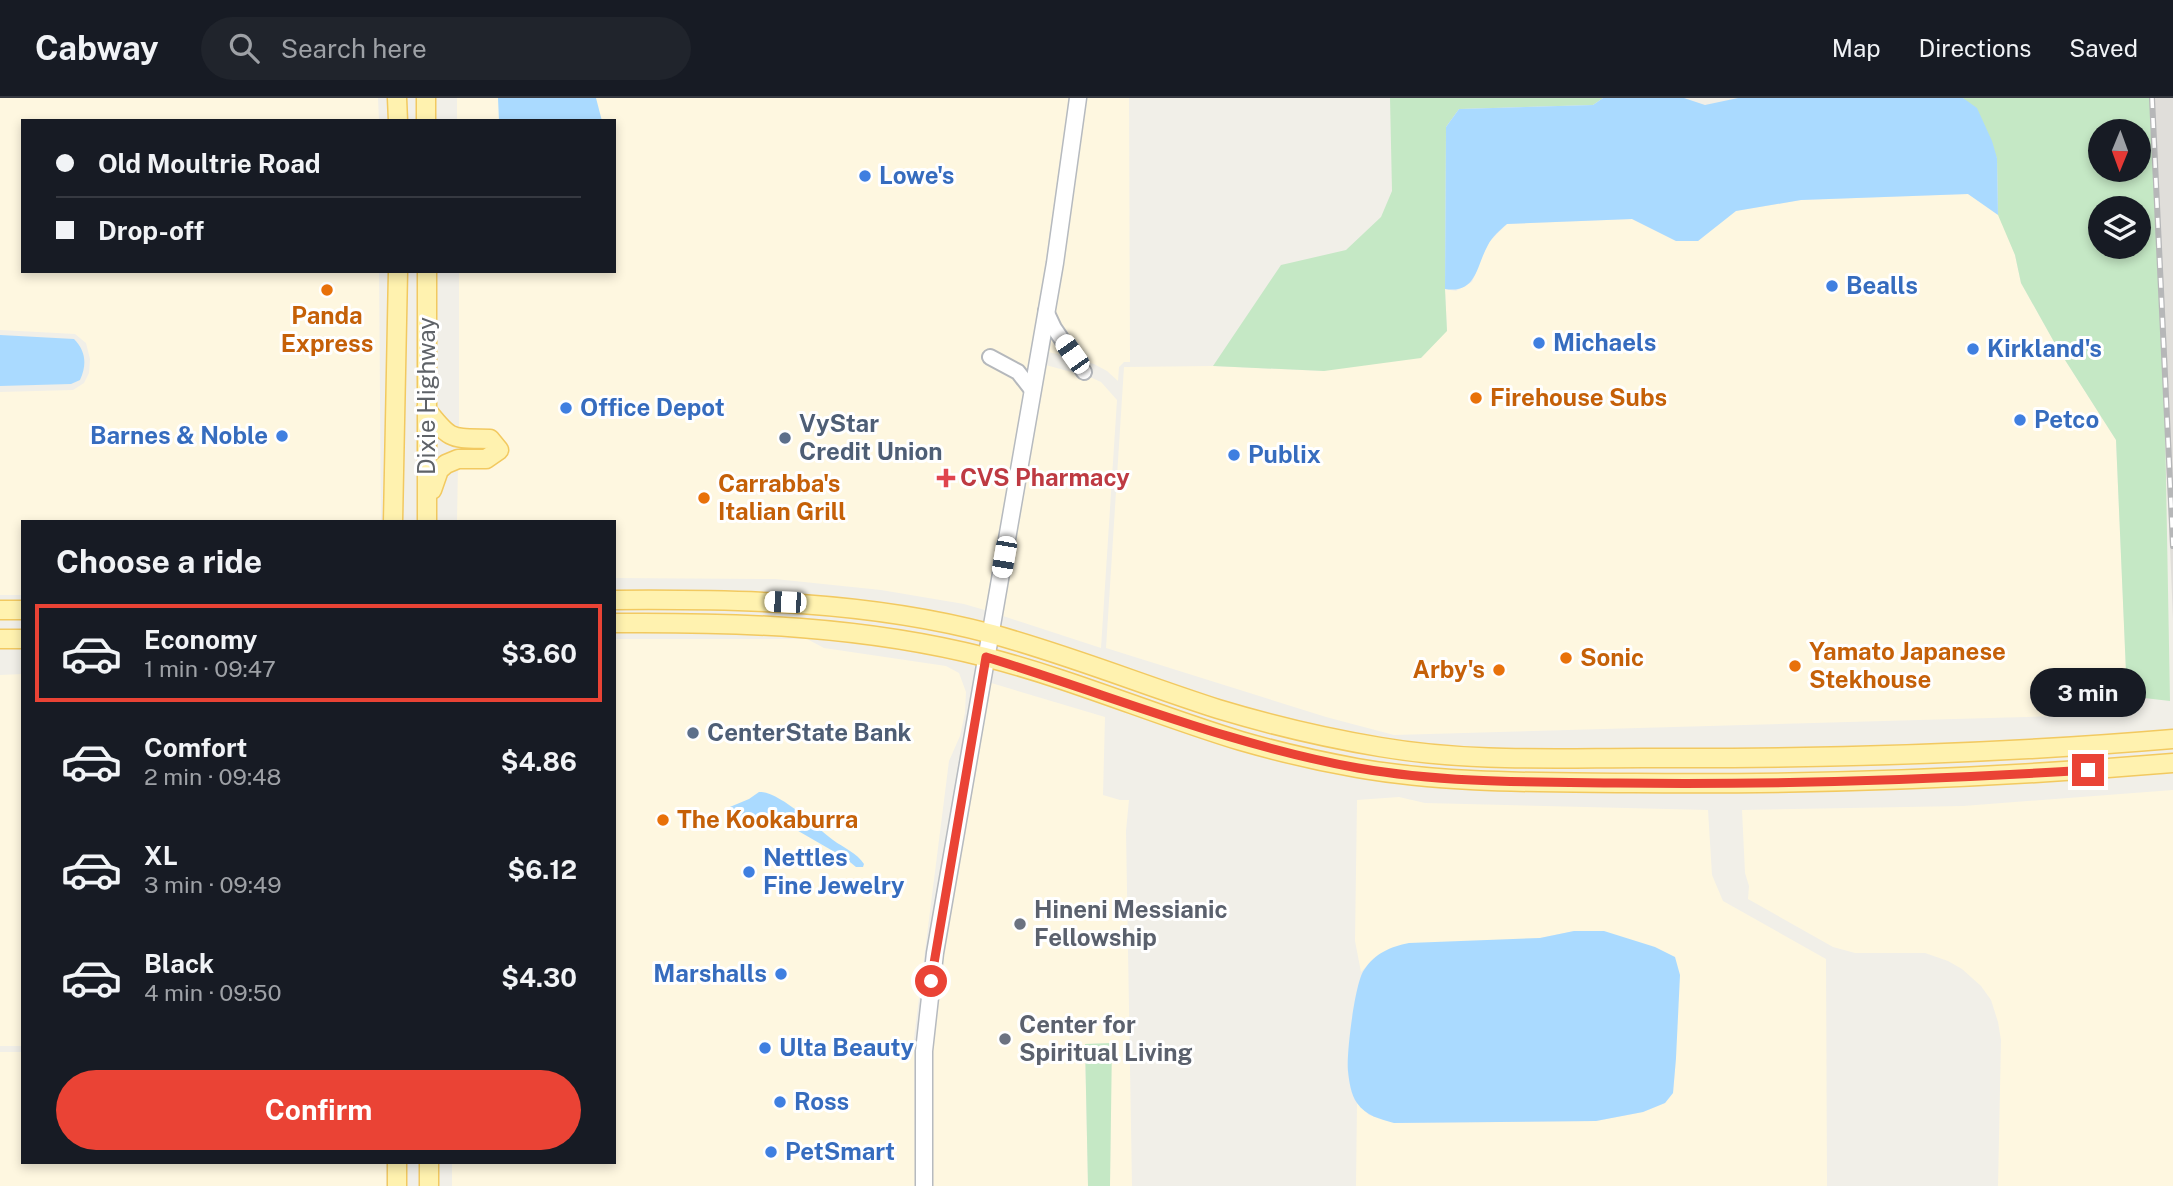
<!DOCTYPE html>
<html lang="en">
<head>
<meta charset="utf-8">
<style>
	:root { --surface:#171b24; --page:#20242c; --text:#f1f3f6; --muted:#9ea1a6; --line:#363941; --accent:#ea4335 }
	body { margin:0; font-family:"Public Sans",sans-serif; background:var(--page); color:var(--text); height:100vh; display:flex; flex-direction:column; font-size:26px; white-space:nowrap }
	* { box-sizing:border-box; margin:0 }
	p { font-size:23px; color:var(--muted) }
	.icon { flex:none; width:38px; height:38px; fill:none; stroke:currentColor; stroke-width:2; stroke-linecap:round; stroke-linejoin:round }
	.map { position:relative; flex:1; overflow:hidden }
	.side { position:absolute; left:21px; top:422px; width:595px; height:644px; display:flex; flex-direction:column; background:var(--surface); border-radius:0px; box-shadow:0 4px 10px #0003 }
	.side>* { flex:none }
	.banner { position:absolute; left:21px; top:21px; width:595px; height:154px; border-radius:0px; box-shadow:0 4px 10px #0003; display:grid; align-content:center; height:154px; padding:0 35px; background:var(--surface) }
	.needle { width:46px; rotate:181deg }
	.tools { position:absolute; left:2088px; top:21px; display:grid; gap:14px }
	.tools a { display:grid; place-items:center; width:63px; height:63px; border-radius:50%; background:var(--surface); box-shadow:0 4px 10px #0003; font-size:35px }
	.end { position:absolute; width:32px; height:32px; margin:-16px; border:9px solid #ea4335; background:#fff; box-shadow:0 0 0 4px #fff }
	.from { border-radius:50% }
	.bubble { position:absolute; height:49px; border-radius:24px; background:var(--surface); box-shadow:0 4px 10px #0003; font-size:23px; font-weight:700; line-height:49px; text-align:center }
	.car { position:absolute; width:21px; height:42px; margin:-21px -10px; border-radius:9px; box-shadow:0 0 5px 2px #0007; background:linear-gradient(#fff 24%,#345 0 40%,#fff 0 76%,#345 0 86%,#fff 0) }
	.banner b { display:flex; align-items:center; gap:24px; height:66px; font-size:26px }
	.banner b+b { border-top:2px solid var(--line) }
	.banner i { width:18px; height:18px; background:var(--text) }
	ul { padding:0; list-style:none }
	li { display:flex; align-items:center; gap:21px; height:98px; margin:0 14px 10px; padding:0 21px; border:4px solid transparent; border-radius:0px }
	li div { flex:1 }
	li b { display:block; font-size:26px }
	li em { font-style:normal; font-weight:700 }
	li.current { border-color:var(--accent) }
	li>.icon { width:63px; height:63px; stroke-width:1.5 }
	h2 { padding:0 35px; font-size:32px; line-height:84px }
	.action { display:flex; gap:14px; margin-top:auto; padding:14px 35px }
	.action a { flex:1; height:80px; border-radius:42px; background:var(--accent); color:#fff; font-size:28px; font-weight:700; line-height:80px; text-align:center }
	header { display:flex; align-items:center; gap:42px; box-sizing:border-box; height:98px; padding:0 35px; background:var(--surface); border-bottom:2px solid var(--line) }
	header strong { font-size:33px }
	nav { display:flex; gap:38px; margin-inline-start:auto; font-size:24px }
	.search { width:490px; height:63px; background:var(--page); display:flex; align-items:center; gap:18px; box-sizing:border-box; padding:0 24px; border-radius:38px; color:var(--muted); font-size:26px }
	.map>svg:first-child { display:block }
</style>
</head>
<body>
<header>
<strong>Cabway</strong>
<div class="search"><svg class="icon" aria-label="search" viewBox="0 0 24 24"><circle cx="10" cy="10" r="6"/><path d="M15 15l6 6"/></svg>Search here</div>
<nav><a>Map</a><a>Directions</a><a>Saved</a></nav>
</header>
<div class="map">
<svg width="2173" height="1088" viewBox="0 0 2173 1088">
	<rect width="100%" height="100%" fill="#f1efe8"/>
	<path fill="#fef7e0" d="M 0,0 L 378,0 L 379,23 L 23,23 L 23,173 L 379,173 L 381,423 L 23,424 L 23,497 L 0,497 L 0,294 L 73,292 L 84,285 L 89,275 L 90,261 L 86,245 L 75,236 L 0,232 Z
		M 457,0 L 1069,0 L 1032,259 L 988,513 L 964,506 L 881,492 L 775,481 L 614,480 L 614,424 L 457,423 L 458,368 L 503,357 L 459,333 L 459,173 L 614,173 L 614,23 L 457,23 Z
		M 1084,0 L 1129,0 L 1130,264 L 1124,264 L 1119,269 L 1118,283 L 1107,273 L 1094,266 L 1045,253 Z
		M 1968,96 L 1999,116 L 2015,157 L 2021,185 L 2058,251 L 2116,342 L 2128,616 L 1394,637 L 1326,619 L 1106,550 L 1124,269 L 1213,268 L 1324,273 L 1447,232 L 1445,191 L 1456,193 L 1472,184 L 1488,145 L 1507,126 L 1632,121 L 1676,143 L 1698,143 L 1735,113 L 1801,102 Z
		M 1042,266 L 1090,279 L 1101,284 L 1117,302 L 1101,550 L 1000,517 Z
		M 614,541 L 807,541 L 824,550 L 946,568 L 959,575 L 966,594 L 965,615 L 960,638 L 949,663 L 914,940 L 915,1088 L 452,1088 L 452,1064 L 614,1064 Z
		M 23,576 L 23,948 L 0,948 L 0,577 Z
		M 988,584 L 1105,619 L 1103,697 L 1120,702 L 1129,702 L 1126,733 L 1132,1088 L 1110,1088 L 1111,945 L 1085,946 L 1088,1088 L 930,1088 L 930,953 L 934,905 Z
		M 2173,692 L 2173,1088 L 1998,1088 L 2001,942 L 1998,924 L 1991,902 L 1981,888 L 1962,871 L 1948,863 L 1925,855 L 1855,855 L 1833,849 L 1748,801 L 1749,788 L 1745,775 L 1742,712 L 1963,708 Z
		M 1399,699 L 1425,705 L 1708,712 L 1712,777 L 1723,803 L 1826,861 L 1827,1088 L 1356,1088 L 1357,1005 L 1369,1017 L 1394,1025 L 1596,1023 L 1643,1014 L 1665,1005 L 1673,995 L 1676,960 L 1604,833 L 1574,833 L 1540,840 L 1374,860 L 1361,874 L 1355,843 L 1357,702 Z
		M 0,954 L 23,954 L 23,1064 L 386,1064 L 386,1088 L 0,1088 Z"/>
	<path fill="#e0deda" d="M 2151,0 L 2173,0 L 2173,522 L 2165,324 Z"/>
	<path fill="#c5e8c5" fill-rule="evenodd" d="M 1390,0 L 1603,0 L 1593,7 L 1459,11 L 1446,29 L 1445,191 L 1447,233 L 1421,260 L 1324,273 L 1213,268 L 1281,167 L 1346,152 L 1381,119 L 1392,93 Z
		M 1963,0 L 2151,0 L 2165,324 L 2170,603 L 2127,598 L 2116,342 L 2058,251 L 2021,185 L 2015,157 L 1998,117 L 1997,60 ZM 2100,33 L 2138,33 L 2138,72 L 2100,72 ZM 2100,110 L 2138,110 L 2138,149 L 2100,149 Z
		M 1112,945 L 1110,1088 L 1088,1088 L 1085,946 Z"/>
	<path fill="#aadaff" d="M 498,0 L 596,0 L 602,23 L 499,23 Z
		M 1603,0 L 1684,0 L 1705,7 L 1738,0 L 1963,0 L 1977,10 L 1992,43 L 1997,60 L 1998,117 L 1968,96 L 1801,102 L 1736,113 L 1698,143 L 1676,143 L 1632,121 L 1507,126 C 1500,132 1492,139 1488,147 C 1476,168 1477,196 1445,191 L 1446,29 L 1459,11 L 1593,7 Z
		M 0,237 L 74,241 C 86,253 87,267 80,282 L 71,286 L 0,288 Z
		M 759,694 C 779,693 817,730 833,742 C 844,750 857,755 864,766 L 863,769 L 856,769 L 845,760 L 781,723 C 762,717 742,723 725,716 L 725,711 L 749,701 Z
		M 1574,833 L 1604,833 L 1655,849 L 1675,859 L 1680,877 L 1676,960 L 1673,995 L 1665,1005 L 1643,1014 L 1596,1023 L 1394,1025 C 1380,1021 1366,1018 1357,1005 C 1351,997 1349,983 1348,973 C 1346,957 1355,884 1364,872 C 1375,855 1390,849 1409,845 L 1540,840 Z"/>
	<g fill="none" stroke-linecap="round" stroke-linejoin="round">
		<defs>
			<path id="tertiary" d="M 1046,213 L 1054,230 L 1084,274
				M 990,259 L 1018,274 L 1032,292"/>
			<path id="secondary" d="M 924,1088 L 924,953 L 935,855 L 1055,165 L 1078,0"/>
			<path id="primary" d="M 397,0 L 398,23
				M 426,0 L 426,23
				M 427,173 L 427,424
				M 426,311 C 451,343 450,340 490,341 L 499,352 L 486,361 L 458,361 L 446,366 L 439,372 L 432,392
				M 393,424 L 398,173
				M 614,502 C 742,501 868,503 992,536 C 1069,557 1143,587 1218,611 C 1271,627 1326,640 1380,649 C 1467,664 1555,660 1642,660 C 1819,661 1996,656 2173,641
				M 0,512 L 23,512
				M 614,525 C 739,524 863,528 985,559 C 1072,581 1155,617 1241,643 C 1279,654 1318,663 1357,670 C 1448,686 1541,684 1634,685 C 1814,687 1994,680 2173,665
				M 0,541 L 23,541
				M 397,1064 L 397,1088
				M 429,1064 L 429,1088"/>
		</defs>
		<use href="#tertiary" stroke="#b5b8bc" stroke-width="18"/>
		<use href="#secondary" stroke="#b6babf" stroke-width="19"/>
		<use href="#primary" stroke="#f2c960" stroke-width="21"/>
		<use href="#tertiary" stroke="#fff" stroke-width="14"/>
		<use href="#secondary" stroke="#fff" stroke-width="16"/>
		<use href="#primary" stroke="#fff2af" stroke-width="18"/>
		<defs>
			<path id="rail" d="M 2152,0 L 2173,448"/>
		</defs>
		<use href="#rail" stroke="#b6b7b8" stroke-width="6"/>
		<use href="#rail" stroke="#fff" stroke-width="3.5" stroke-dasharray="10" stroke-linecap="butt"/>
	</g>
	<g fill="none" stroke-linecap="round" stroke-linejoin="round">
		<path stroke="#ea4335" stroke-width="9" d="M 931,883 L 986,559 C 1110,597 1230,647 1358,670 C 1443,685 1529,684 1616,685 C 1773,687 1931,682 2088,672"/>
	</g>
	<g fill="#3f7fe0" stroke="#fff" stroke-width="2.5">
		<circle cx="865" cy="78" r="7"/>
		<circle cx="1832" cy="188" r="7"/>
		<circle cx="1539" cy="245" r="7"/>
		<circle cx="1973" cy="251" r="7"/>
		<circle cx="566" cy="310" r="7"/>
		<circle cx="2020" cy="322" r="7"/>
		<circle cx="282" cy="338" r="7"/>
		<circle cx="1234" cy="357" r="7"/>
		<circle cx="749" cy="774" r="7"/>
		<circle cx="781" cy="876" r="7"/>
		<circle cx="765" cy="950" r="7"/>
		<circle cx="780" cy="1004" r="7"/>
		<circle cx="771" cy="1054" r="7"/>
	</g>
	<g fill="#e8710a" stroke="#fff" stroke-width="2.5">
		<circle cx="327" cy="192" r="7"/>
		<circle cx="1476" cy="300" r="7"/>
		<circle cx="704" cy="400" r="7"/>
		<circle cx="1566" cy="560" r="7"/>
		<circle cx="1795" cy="568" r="7"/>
		<circle cx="1499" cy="572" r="7"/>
		<circle cx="663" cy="722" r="7"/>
	</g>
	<g fill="#5c6f8a" stroke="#fff" stroke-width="2.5">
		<circle cx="785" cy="340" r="7"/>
		<circle cx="693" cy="635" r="7"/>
	</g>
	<path fill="#e0444e" stroke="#fff" stroke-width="2.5" d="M942.5 369.5h7v7h7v7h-7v7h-7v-7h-7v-7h7z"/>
	<g fill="#6b7280" stroke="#fff" stroke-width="2.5">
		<circle cx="1020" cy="826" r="7"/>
		<circle cx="1005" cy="941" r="7"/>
	</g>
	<g text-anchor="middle" stroke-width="6" stroke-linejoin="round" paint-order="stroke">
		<g font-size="24" font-weight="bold" fill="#366cbe" stroke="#fff" text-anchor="start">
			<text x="879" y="86">Lowe's</text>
			<text x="1846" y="196">Bealls</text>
			<text x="1553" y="253">Michaels</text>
			<text x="1987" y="259">Kirkland's</text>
			<text x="580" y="318">Office Depot</text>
			<text x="2034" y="330">Petco</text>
			<text x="268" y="346" text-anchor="end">Barnes &amp; Noble</text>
			<text x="1248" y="365">Publix</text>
			<text x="763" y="768">Nettles<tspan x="763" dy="28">Fine Jewelry</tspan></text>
			<text x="767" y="884" text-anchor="end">Marshalls</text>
			<text x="779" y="958">Ulta Beauty</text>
			<text x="794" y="1012">Ross</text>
			<text x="785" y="1062">PetSmart</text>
		</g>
		<g font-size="24" font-weight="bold" fill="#c56008" stroke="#fff" text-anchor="start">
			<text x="327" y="226" text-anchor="middle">Panda<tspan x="327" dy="28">Express</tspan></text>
			<text x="1490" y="308">Firehouse Subs</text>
			<text x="718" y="394">Carrabba's<tspan x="718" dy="28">Italian Grill</tspan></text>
			<text x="1809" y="562">Yamato Japanese<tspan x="1809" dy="28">Stekhouse</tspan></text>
			<text x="1580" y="568">Sonic</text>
			<text x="1485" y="580" text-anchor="end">Arby's</text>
			<text x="677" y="730">The Kookaburra</text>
		</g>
		<g font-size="24" fill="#5f6368" stroke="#fff">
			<text transform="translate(427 298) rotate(-90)" y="8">Dixie Highway</text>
		</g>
		<g font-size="24" font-weight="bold" fill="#4e5e75" stroke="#fff" text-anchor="start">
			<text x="799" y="334">VyStar<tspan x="799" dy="28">Credit Union</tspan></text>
			<text x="707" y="643">CenterState Bank</text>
		</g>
		<g font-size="24" font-weight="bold" fill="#be3a42" stroke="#fff" text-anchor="start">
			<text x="960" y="388">CVS Pharmacy</text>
		</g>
		<g font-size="24" font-weight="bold" fill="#5b616d" stroke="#fff" text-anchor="start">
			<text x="1034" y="820">Hineni Messianic<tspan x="1034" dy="28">Fellowship</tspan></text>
			<text x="1019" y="935">Center for<tspan x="1019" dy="28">Spiritual Living</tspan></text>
		</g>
	</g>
</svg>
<div class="tools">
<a><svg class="needle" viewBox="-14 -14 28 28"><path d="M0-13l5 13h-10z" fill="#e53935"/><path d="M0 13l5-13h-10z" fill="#9ea1a6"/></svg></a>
<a><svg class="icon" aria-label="layers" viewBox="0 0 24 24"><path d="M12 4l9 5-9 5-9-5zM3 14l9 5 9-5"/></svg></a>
</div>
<i class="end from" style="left:931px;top:883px"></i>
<i class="end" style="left:2088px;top:672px"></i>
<div class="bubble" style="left:2030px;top:570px;width:116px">3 min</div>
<i class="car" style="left:1072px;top:256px;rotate:325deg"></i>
<i class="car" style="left:1004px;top:459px;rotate:190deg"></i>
<i class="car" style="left:785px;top:504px;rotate:272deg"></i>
<div class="banner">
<b><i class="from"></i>Old Moultrie Road</b>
<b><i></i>Drop-off</b>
</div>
<section class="side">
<h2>Choose a ride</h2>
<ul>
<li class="current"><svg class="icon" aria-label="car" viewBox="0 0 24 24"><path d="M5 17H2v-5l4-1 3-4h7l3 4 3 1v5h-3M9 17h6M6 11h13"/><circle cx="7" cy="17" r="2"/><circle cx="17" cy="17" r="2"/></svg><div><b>Economy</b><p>1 min · 09:47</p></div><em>$3.60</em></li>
<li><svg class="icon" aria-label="car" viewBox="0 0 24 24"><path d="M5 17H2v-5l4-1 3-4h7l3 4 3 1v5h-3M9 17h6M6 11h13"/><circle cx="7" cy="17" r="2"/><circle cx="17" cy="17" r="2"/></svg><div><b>Comfort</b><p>2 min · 09:48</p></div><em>$4.86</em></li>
<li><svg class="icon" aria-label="car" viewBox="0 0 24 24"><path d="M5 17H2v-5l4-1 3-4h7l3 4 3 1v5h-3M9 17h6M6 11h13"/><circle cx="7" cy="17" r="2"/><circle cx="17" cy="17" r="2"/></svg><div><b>XL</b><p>3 min · 09:49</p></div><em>$6.12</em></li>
<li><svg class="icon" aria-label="car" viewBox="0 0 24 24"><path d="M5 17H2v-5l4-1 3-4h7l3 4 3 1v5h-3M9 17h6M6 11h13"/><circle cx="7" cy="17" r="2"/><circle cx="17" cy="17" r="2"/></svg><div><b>Black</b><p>4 min · 09:50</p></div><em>$4.30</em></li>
</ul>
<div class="action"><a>Confirm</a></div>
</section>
</div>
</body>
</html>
